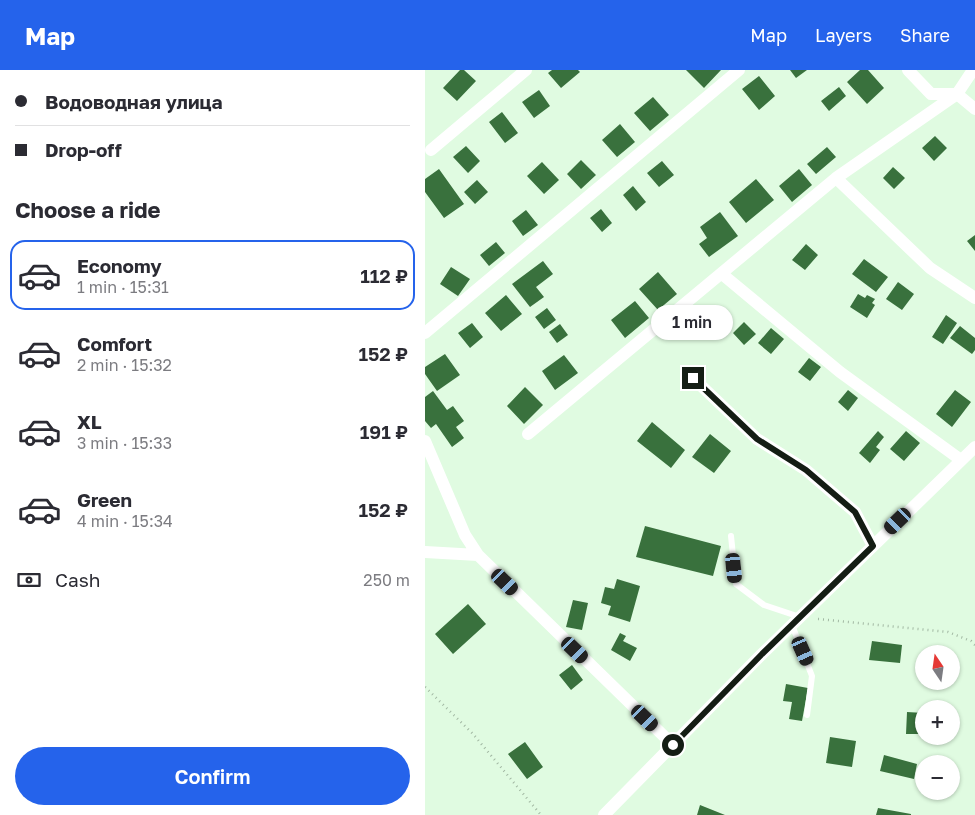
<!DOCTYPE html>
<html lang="en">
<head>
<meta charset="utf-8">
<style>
	:root { --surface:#fff; --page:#f7f7f7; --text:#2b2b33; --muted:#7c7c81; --line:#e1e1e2; --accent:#2563eb }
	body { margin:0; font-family:"Golos Text",sans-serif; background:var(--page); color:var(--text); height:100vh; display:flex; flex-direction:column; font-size:19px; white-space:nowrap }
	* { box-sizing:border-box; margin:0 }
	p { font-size:16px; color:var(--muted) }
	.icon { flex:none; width:28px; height:28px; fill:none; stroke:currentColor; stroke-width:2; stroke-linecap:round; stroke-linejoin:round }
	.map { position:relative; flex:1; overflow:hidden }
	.details { display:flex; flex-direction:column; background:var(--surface); width:425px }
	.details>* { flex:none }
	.top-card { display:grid; align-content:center; height:110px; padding:0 15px; background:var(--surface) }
	.needle { width:32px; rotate:347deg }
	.controls { position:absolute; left:490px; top:575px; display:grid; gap:10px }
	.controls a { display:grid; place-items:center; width:45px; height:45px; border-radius:50%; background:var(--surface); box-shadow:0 1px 4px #0004; font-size:25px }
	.end { position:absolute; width:22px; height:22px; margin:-11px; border:6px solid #141d14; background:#fff; box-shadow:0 0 0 2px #fff }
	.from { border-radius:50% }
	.bubble { position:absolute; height:35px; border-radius:18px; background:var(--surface); box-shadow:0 1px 4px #0004; font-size:16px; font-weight:600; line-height:35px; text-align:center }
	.car { position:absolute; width:15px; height:30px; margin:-15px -8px; border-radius:6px; box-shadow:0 0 4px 1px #0007; background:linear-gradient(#222 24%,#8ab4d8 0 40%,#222 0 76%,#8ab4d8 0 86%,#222 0) }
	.top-card b { display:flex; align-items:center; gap:18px; height:48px; font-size:19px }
	.top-card b+b { border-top:1px solid var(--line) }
	.top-card i { width:12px; height:12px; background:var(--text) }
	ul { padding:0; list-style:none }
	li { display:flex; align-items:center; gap:15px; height:70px; margin:0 10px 8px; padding:0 5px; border:2px solid transparent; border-radius:15px }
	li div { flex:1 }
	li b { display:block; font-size:19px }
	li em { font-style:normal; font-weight:600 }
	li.current { border-color:var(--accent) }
	li>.icon { width:45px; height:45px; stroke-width:1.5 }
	h2 { padding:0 15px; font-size:22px; line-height:60px }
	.pay { display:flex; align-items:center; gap:12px; height:55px; padding:0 15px; font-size:19px }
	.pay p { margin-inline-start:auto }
	.primary-button { display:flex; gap:10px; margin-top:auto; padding:10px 15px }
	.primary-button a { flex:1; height:58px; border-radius:30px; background:var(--accent); color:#fff; font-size:20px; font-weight:600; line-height:58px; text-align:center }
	header { display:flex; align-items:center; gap:30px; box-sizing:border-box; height:70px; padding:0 25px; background:var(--accent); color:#fff }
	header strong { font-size:24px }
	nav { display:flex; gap:28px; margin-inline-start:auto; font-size:18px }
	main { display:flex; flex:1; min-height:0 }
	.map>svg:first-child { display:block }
</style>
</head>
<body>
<header>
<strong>Map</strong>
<nav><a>Map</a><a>Layers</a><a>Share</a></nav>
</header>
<main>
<section class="details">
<div class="top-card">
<b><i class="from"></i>Водоводная улица</b>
<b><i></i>Drop-off</b>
</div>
<h2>Choose a ride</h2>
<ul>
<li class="current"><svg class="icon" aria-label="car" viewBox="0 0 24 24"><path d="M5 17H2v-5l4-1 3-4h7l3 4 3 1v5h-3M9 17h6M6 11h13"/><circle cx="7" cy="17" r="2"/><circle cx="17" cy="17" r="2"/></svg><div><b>Economy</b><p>1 min · 15:31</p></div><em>112 ₽</em></li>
<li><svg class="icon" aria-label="car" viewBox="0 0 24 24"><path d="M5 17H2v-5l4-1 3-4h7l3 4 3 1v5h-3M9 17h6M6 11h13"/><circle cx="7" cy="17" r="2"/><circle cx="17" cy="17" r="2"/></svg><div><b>Comfort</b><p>2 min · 15:32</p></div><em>152 ₽</em></li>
<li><svg class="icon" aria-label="car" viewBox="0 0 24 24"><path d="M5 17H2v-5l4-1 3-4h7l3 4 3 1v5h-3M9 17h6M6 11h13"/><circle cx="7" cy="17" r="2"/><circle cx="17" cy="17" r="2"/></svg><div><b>XL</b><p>3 min · 15:33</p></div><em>191 ₽</em></li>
<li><svg class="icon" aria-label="car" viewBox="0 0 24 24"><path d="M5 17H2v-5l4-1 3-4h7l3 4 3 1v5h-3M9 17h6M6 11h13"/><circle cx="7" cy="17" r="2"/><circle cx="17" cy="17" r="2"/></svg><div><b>Green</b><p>4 min · 15:34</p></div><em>152 ₽</em></li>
</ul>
<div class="pay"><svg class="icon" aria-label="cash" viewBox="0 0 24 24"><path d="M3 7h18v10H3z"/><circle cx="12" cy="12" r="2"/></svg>Cash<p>250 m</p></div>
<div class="primary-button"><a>Confirm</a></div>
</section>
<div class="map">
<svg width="550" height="745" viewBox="0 0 550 745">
	<rect width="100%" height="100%" fill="#e0fbe1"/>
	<path fill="#39713d" d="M 35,0 L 39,0 L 51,11 L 32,31 L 18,18 Z
		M 127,0 L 153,0 L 155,2 L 136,18 L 123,3 Z
		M 261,0 L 296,0 L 279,18 Z
		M 365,0 L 382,0 L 371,8 Z
		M 435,0 L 443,0 L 459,18 L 442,34 L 422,12 Z
		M 334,6 L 350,26 L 334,40 L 317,19 Z
		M 414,17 L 421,26 L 404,41 L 396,31 Z
		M 114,20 L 125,36 L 109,48 L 97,32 Z
		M 228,27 L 244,45 L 225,61 L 209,43 Z
		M 77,42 L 93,63 L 80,73 L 64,52 Z
		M 195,54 L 210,72 L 192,87 L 177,70 Z
		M 510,66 L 522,78 L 509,91 L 497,78 Z
		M 41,76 L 55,91 L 43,103 L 28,87 Z
		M 402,77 L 411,87 L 391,104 L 382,94 Z
		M 156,90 L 171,105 L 156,119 L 142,104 Z
		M 237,91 L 249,105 L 234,117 L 222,103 Z
		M 117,92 L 134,110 L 119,124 L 102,106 Z
		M 468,97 L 480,108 L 469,119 L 458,108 Z
		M 14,99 L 39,134 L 19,148 L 0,122 L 0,109 Z
		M 374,99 L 387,115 L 367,132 L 354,116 Z
		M 331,109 L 349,130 L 321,153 L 304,132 Z
		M 52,110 L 63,122 L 50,134 L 39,122 Z
		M 208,116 L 221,132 L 211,141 L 198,125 Z
		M 176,139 L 187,153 L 177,162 L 165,148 Z
		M 101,140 L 113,155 L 98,166 L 87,151 Z
		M 295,142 L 313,166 L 284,187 L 274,174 L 282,168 L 275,157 Z
		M 550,165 L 550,181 L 542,171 Z
		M 71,172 L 80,183 L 64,196 L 55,185 Z
		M 381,174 L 393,185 L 380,200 L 367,190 Z
		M 439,189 L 463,207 L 451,222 L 427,204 Z
		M 118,191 L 128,204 L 111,217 L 119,227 L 105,237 L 87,214 Z
		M 26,197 L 45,209 L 33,226 L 15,214 Z
		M 233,202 L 252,224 L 233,240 L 214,219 Z
		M 473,212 L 489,224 L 477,240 L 461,229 Z
		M 433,224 L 440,228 L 442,225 L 450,229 L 447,233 L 450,235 L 442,248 L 425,237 Z
		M 81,225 L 97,244 L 76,261 L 60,243 Z
		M 210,231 L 224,248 L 200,268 L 186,250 Z
		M 122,238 L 131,250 L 119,259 L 110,247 Z
		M 521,245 L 532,253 L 518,274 L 507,267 Z
		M 319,252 L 331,264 L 319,275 L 308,263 Z
		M 47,253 L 58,267 L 45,278 L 33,263 Z
		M 135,254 L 143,265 L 132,273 L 124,262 Z
		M 535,256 L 550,268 L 550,280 L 547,284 L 525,268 Z
		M 346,258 L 359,269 L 346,284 L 333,273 Z
		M 20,284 L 35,305 L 12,321 L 0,304 L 0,297 Z
		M 139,285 L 153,303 L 130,320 L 117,301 Z
		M 384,288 L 396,297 L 385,311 L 373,302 Z
		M 100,317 L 118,335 L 99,354 L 82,336 Z
		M 423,320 L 433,328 L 423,341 L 413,332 Z
		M 530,320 L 546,332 L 527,357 L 511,344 Z
		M 8,321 L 22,340 L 28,336 L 39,351 L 31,357 L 39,368 L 27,377 L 11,354 L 6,358 L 0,351 L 0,327 Z
		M 227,352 L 260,380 L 246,398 L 212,371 Z
		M 453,361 L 459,367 L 451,377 L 455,380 L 445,393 L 434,383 Z
		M 481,361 L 495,373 L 479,391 L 465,379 Z
		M 285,364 L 306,381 L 289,403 L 267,387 Z
		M 220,456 L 296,476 L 288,506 L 211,487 Z
		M 192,509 L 215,516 L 205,552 L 183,545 L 186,536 L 176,533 L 180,517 L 189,519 Z
		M 148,530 L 163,533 L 157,560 L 141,557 Z
		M 43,534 L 61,554 L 28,584 L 10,564 Z
		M 195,563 L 201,566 L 198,571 L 212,578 L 205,591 L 186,580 Z
		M 447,571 L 477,575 L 475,593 L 444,590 Z
		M 147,595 L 158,610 L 146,620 L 134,605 Z
		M 361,614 L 383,618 L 377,651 L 364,649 L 367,632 L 358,631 Z
		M 482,642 L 499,643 L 498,664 L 481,664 Z
		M 405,667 L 431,671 L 427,697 L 401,693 Z
		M 100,672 L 118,697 L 102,709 L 83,684 Z
		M 459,685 L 492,694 L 489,709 L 455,701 Z
		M 275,735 L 300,745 L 272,745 Z
		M 453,738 L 486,744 L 486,745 L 451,745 Z"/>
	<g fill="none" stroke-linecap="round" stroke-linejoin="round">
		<path stroke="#a1b7a2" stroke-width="2.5" stroke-dasharray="1 4" stroke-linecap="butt" d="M 393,549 L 523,562 L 546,571 L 550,575
			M 0,617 L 48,664 L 116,745"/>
		<path stroke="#fff" stroke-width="6" d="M 306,466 L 311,514 L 339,535 L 375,547
			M 367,555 L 387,606 L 382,645"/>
		<path stroke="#fff" stroke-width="12" d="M 483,0 L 506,24 L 532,24 L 550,39
			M 6,80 L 101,0
			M 411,108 L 505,198 L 550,228
			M 297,204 L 415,302 L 536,390
			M 0,263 L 314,0
			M 268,308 L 332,369 L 381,400 L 430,442 L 448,476
			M 103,364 L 411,108 L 532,24 L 548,0
			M 0,371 L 40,465 L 53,485 L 248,675
			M 0,482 L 53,485
			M 179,745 L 337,584 L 550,377"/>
	</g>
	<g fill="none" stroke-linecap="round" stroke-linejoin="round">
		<path stroke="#141d14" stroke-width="6" d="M 248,675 L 337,584 L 448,476 L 430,442 L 381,400 L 332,369 L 268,308"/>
	</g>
</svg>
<div class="controls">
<a><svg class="needle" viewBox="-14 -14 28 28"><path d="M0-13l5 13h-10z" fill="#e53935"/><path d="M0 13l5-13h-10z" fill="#7c7c81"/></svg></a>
<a>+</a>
<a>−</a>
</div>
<i class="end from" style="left:248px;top:675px"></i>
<i class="end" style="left:268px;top:308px"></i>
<div class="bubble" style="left:226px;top:235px;width:82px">1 min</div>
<i class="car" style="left:473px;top:451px;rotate:226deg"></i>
<i class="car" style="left:309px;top:498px;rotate:174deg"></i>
<i class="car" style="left:80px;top:512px;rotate:134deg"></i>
<i class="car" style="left:150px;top:580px;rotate:134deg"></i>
<i class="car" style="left:378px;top:581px;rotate:156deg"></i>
<i class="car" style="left:220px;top:648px;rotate:134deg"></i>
</div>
</main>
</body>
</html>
